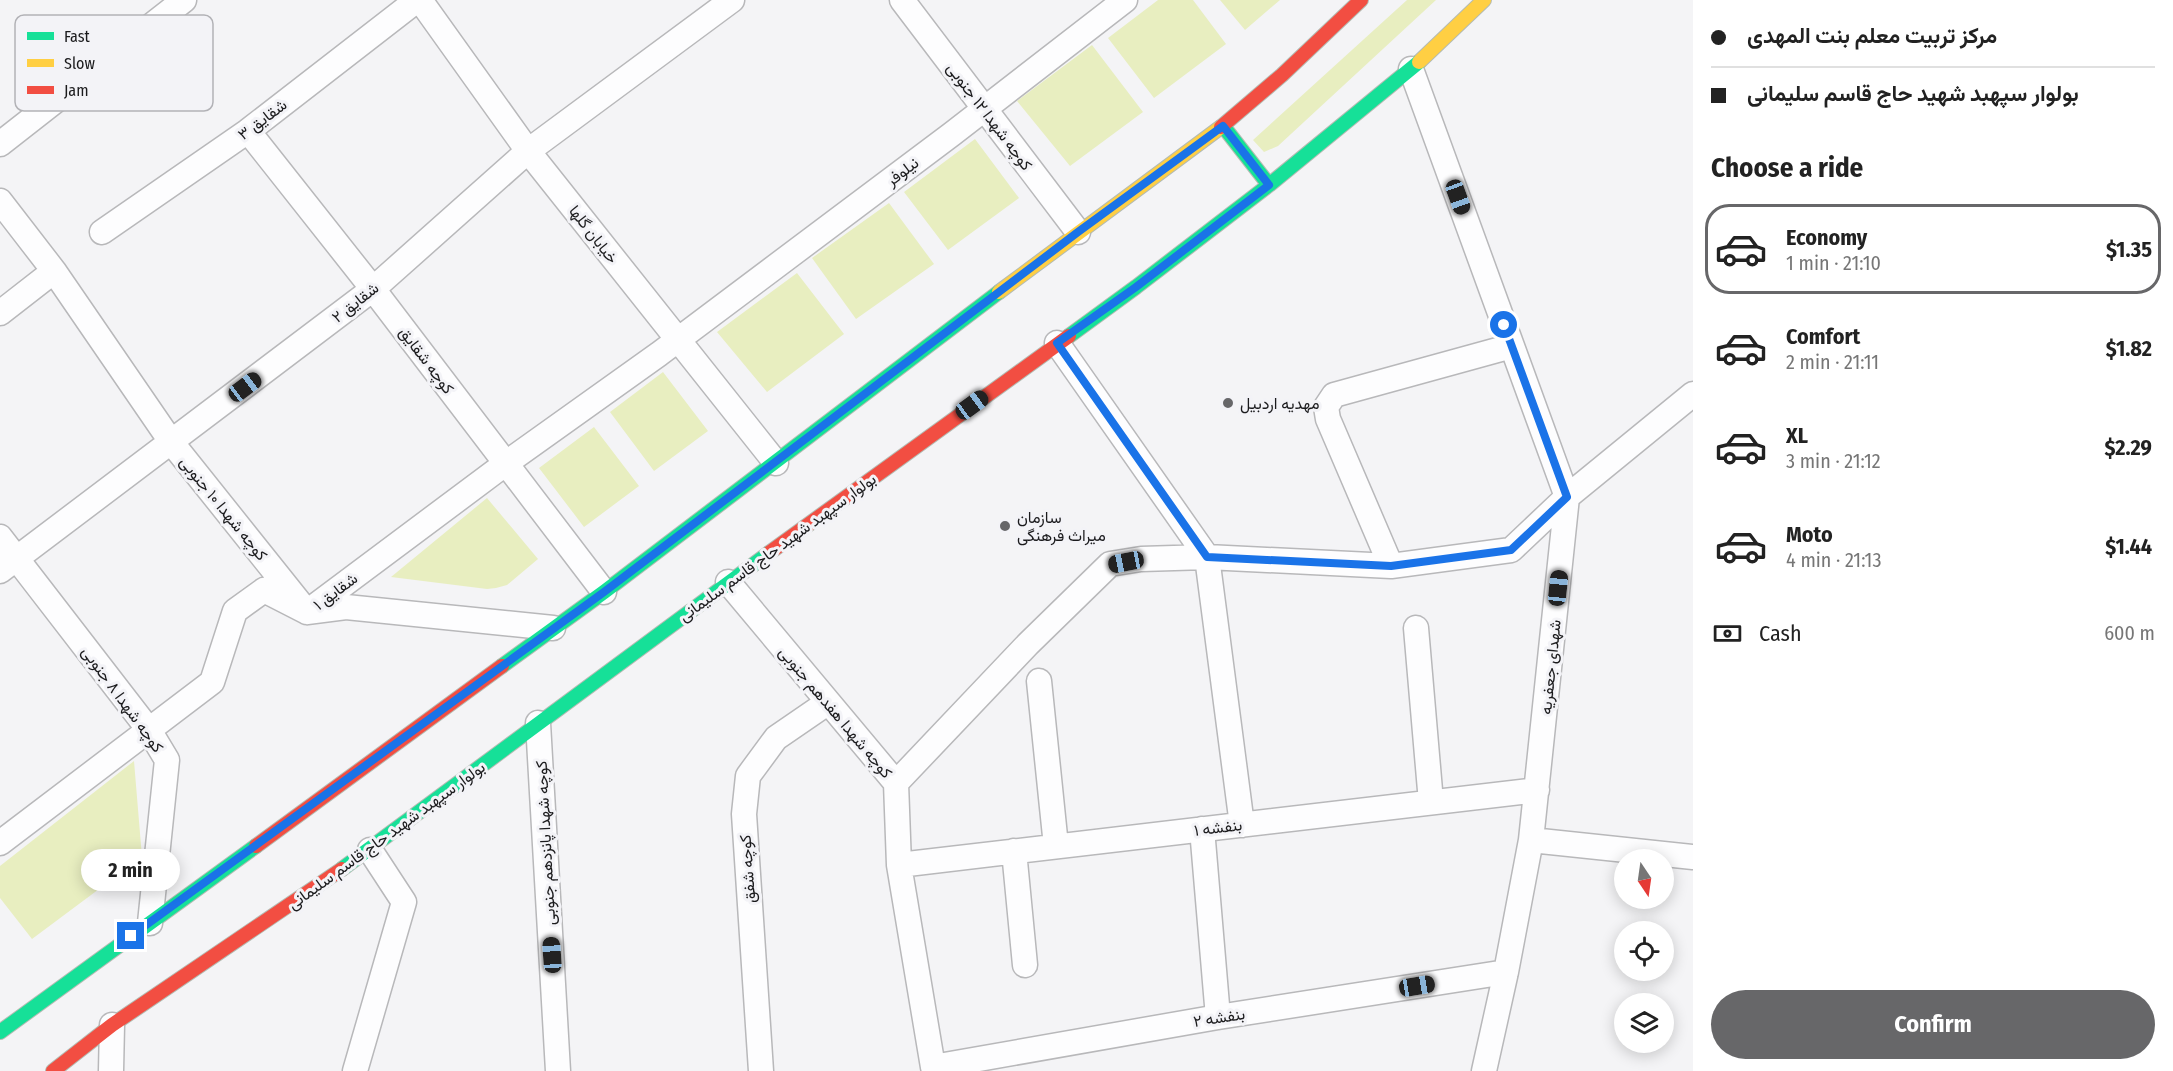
<!DOCTYPE html>
<html lang="en">
<head>
<meta charset="utf-8">
<style>
	:root { --surface:#fff; --page:#f2f2f2; --text:#222; --muted:#767676; --line:#e0e0e0; --accent:#676769 }
	body { margin:0; font-family:"Fira Sans Condensed",Vazirmatn,sans-serif; background:var(--page); color:var(--text); height:100vh; display:flex; flex-direction:column; font-size:22px; white-space:nowrap }
	* { box-sizing:border-box; margin:0 }
	p { font-size:20px; color:var(--muted) }
	.icon { flex:none; width:33px; height:33px; fill:none; stroke:currentColor; stroke-width:2; stroke-linecap:round; stroke-linejoin:round }
	.map { position:relative; flex:1; overflow:hidden }
	.panel { display:flex; flex-direction:column; background:var(--surface); width:480px }
	.panel>* { flex:none }
	.top-card { display:grid; align-content:center; height:132px; padding:0 18px; background:var(--surface) }
	.needle { width:39px; rotate:167deg }
	.controls { position:absolute; left:1614px; top:849px; display:grid; gap:12px }
	.controls a { display:grid; place-items:center; width:60px; height:60px; border-radius:50%; background:var(--surface); box-shadow:0 3px 15px #0003; font-size:30px }
	.end { position:absolute; width:27px; height:27px; margin:-14px; border:8px solid #1a73e8; background:#fff; box-shadow:0 0 0 3px #fff }
	.from { border-radius:50% }
	.bubble { position:absolute; height:42px; border-radius:21px; background:var(--surface); box-shadow:0 3px 15px #0003; font-size:20px; font-weight:700; line-height:42px; text-align:center }
	.car { position:absolute; width:18px; height:36px; margin:-18px -9px; border-radius:8px; box-shadow:0 0 4px 2px #0007; background:linear-gradient(#222 24%,#8ab4d8 0 40%,#222 0 76%,#8ab4d8 0 86%,#222 0) }
	.top-card b { display:flex; align-items:center; gap:21px; height:57px; font-size:22px }
	.top-card b+b { border-top:2px solid var(--line) }
	.top-card i { width:15px; height:15px; background:var(--text) }
	ul { padding:0; list-style:none }
	li { display:flex; align-items:center; gap:18px; height:90px; margin:0 12px 9px; padding:0 6px; border:3px solid transparent; border-radius:24px }
	li div { flex:1 }
	li b { display:block; font-size:22px }
	li em { font-style:normal; font-weight:700 }
	li.on { border-color:var(--accent) }
	li>.icon { width:54px; height:54px; stroke-width:1.5 }
	h2 { padding:0 18px; font-size:27px; line-height:72px }
	.pay { display:flex; align-items:center; gap:15px; height:66px; padding:0 18px; font-size:22px }
	.pay p { margin-inline-start:auto }
	.primary-button { display:flex; gap:12px; margin-top:auto; padding:12px 18px }
	.primary-button a { flex:1; height:69px; border-radius:36px; background:var(--accent); color:#fff; font-size:24px; font-weight:700; line-height:69px; text-align:center }
	main { display:flex; flex:1; min-height:0 }
	.map>svg:first-child { display:block }
</style>
</head>
<body>
<main>
<div class="map">
<svg width="1693" height="1071" viewBox="0 0 1693 1071">
	<rect width="100%" height="100%" fill="#f4f4f6"/>
	<path fill="#e8eec0" d="M 1158,0 L 1193,0 L 1226,44 L 1154,98 L 1108,38 Z
		M 1220,0 L 1280,0 L 1245,30 Z
		M 1407,0 L 1436,0 L 1278,146 L 1264,152 L 1253,140 Z
		M 1092,45 L 1143,112 L 1070,166 L 1017,101 Z
		M 975,139 L 1019,198 L 948,250 L 904,192 Z
		M 889,203 L 934,264 L 856,319 L 812,258 Z
		M 797,273 L 844,334 L 767,392 L 717,332 Z
		M 663,372 L 708,431 L 654,471 L 610,412 Z
		M 594,427 L 639,486 L 584,527 L 539,468 Z
		M 487,498 L 538,559 L 507,585 L 496,588 L 487,589 L 391,577 Z
		M 134,761 L 142,857 L 32,939 L 0,898 L 0,866 Z"/>
	<g fill="none" stroke-linecap="round" stroke-linejoin="round">
		<defs>
			<path id="street" d="M 420,0 L 528,151 L 776,463
				M 902,0 L 1078,232
				M 1411,69 L 1567,497 L 1531,840 L 1506,972 L 1484,1071
				M 248,131 L 373,289 L 604,592
				M 0,144 L 184,0
				M 0,201 L 54,271 L 172,443 L 307,612 L 346,607 L 553,628
				M 102,232 L 248,131 L 417,0
				M 0,313 L 54,271
				M 1057,343 L 1207,557 L 1391,566 L 1511,550 L 1567,497 L 1693,394
				M 0,537 L 149,730 L 167,760 L 150,923
				M 1391,566 L 1328,419 L 1326,407 L 1334,395 L 1512,346
				M 0,571 L 373,289 L 528,151 L 732,0
				M 728,582 L 896,783 L 899,865 L 933,1067 L 936,1071
				M 1416,628 L 1431,802
				M 1039,681 L 1056,846
				M 538,723 L 558,1071
				M 896,783 L 1028,644 L 1110,564 L 1141,559 L 1207,557 L 1242,825
				M 1202,829 L 1218,1017
				M 1531,840 L 1693,857
				M 0,843 L 212,682 L 235,611 L 264,590 L 307,612 L 505,464 L 659,354 L 952,134 L 1125,0
				M 1014,851 L 1025,965
				M 899,865 L 1537,790
				M 933,1067 L 1218,1017 L 1506,972
				M 111,1071 L 112,1025
				M 355,1071 L 404,902 L 370,850
				M 761,1071 L 744,814 L 748,776 L 776,738 L 827,703"/>
			<path id="fast" d="M 1223,126 L 1269,185
				M 1069,336 L 1136,287 L 1269,185 L 1419,62
				M 502,666 L 604,592 L 999,292
				M 342,869 L 769,553
				M 0,1032 L 256,846"/>
			<path id="slow" d="M 1419,62 L 1484,0
				M 999,292 L 1221,127"/>
			<path id="jam" d="M 1221,127 L 1282,75 L 1361,0
				M 769,553 L 1069,336
				M 256,846 L 502,666
				M 53,1071 L 112,1025 L 342,869"/>
		</defs>
		<use href="#street" stroke="#b8b8ba" stroke-width="27"/>
		<use href="#fast" stroke="#b4bbb2" stroke-width="16"/>
		<use href="#slow" stroke="#b4bbb2" stroke-width="16"/>
		<use href="#jam" stroke="#b4bbb2" stroke-width="16"/>
		<use href="#street" stroke="#fdfdfe" stroke-width="24"/>
		<use href="#fast" stroke="#16e098" stroke-width="14"/>
		<use href="#slow" stroke="#ffcf43" stroke-width="14"/>
		<use href="#jam" stroke="#f24e42" stroke-width="14"/>
	</g>
	<g fill="none" stroke-linecap="round" stroke-linejoin="round">
		<path stroke="#1a73e8" stroke-width="8" d="M 131,936 L 604,592 L 1078,232 L 1223,126 L 1269,185 L 1136,287 L 1057,343 L 1207,557 L 1391,566 L 1511,550 L 1567,497 L 1504,325"/>
	</g>
	<g fill="#676769" stroke="#f3f3f7" stroke-width="2">
		<circle cx="1228" cy="403" r="6"/>
		<circle cx="1005" cy="526" r="6"/>
	</g>
	<g text-anchor="middle" stroke-width="6" stroke-linejoin="round" paint-order="stroke">
		<g font-size="16" fill="#1b1b1d" stroke="#f3f3f7">
			<text transform="translate(990 116) rotate(53)" y="6">کوچه شهدا ۱۲ جنوبی</text>
			<text transform="translate(262 119) rotate(-37)" y="6">شقایق ۳</text>
			<text transform="translate(902 171) rotate(-37)" y="6">نیلوفر</text>
			<text transform="translate(594 234) rotate(52)" y="6">خیابان گلها</text>
			<text transform="translate(355 302) rotate(-38)" y="6">شقایق ۲</text>
			<text transform="translate(427 360) rotate(53)" y="6">کوچه شقایق</text>
			<text transform="translate(224 508) rotate(51)" y="6">کوچه شهدا ۱۰ جنوبی</text>
			<text transform="translate(777 547) rotate(-36)" y="6">بولوار سپهبد شهید حاج قاسم سلیمانی</text>
			<text transform="translate(335 591) rotate(-37)" y="6">شقایق ۱</text>
			<text transform="translate(1550 667) rotate(-84)" y="6">شهدای جعفریه</text>
			<text transform="translate(123 699) rotate(54)" y="6">کوچه شهدا ۸ جنوبی</text>
			<text transform="translate(836 712) rotate(50)" y="6">کوچه شهدا هفدهم جنوبی</text>
			<text transform="translate(1218 827) rotate(-7)" y="6">بنفشه ۱</text>
			<text transform="translate(386 835) rotate(-36)" y="6">بولوار سپهبد شهید حاج قاسم سلیمانی</text>
			<text transform="translate(545 843) rotate(-93)" y="6">کوچه شهدا پانزدهم جنوبی</text>
			<text transform="translate(747 869) rotate(-94)" y="6">کوچه شفق</text>
			<text transform="translate(1219 1017) rotate(-9)" y="6">بنفشه ۲</text>
		</g>
		<g font-size="16" fill="#1b1b1d" stroke="#f3f3f7" text-anchor="start">
			<text x="1240" y="409">مهدیه اردبیل</text>
			<text x="1017" y="523">سازمان<tspan x="1017" dy="18">میراث فرهنگی</tspan></text>
		</g>
	</g>
	<rect x="15" y="15" width="198" height="96" rx="9" fill="#f3f3f7" stroke="#b2b2b6" stroke-width="1.5"/>
	<rect x="27" y="32" width="27" height="8" fill="#16e098"/>
	<rect x="27" y="59" width="27" height="8" fill="#ffcf43"/>
	<rect x="27" y="86" width="27" height="8" fill="#f24e42"/>
	<g font-size="16" fill="#1b1b1d">
		<text x="64" y="42">Fast</text>
		<text x="64" y="69">Slow</text>
		<text x="64" y="96">Jam</text>
	</g>
</svg>
<div class="controls">
<a><svg class="needle" viewBox="-14 -14 28 28"><path d="M0-13l5 13h-10z" fill="#e53935"/><path d="M0 13l5-13h-10z" fill="#767676"/></svg></a>
<a><svg class="icon" aria-label="locate" viewBox="0 0 24 24"><circle cx="12" cy="12" r="6"/><path d="M12 2v4M12 18v4M2 12h4M18 12h4"/></svg></a>
<a><svg class="icon" aria-label="layers" viewBox="0 0 24 24"><path d="M12 4l9 5-9 5-9-5zM3 14l9 5 9-5"/></svg></a>
</div>
<i class="end from" style="left:1504px;top:325px"></i>
<i class="end" style="left:131px;top:936px"></i>
<div class="bubble" style="left:81px;top:849px;width:99px">2 min</div>
<i class="car" style="left:1458px;top:197px;rotate:160deg"></i>
<i class="car" style="left:245px;top:387px;rotate:53deg"></i>
<i class="car" style="left:972px;top:405px;rotate:54deg"></i>
<i class="car" style="left:1126px;top:562px;rotate:259deg"></i>
<i class="car" style="left:1558px;top:588px;rotate:6deg"></i>
<i class="car" style="left:552px;top:955px;rotate:356deg"></i>
<i class="car" style="left:1417px;top:986px;rotate:81deg"></i>
</div>
<section class="panel">
<div class="top-card">
<b><i class="from"></i>مرکز تربیت معلم بنت المهدی</b>
<b><i></i>بولوار سپهبد شهید حاج قاسم سلیمانی</b>
</div>
<h2>Choose a ride</h2>
<ul>
<li class="on"><svg class="icon" aria-label="car" viewBox="0 0 24 24"><path d="M5 17H2v-5l4-1 3-4h7l3 4 3 1v5h-3M9 17h6M6 11h13"/><circle cx="7" cy="17" r="2"/><circle cx="17" cy="17" r="2"/></svg><div><b>Economy</b><p>1 min · 21:10</p></div><em>$1.35</em></li>
<li><svg class="icon" aria-label="car" viewBox="0 0 24 24"><path d="M5 17H2v-5l4-1 3-4h7l3 4 3 1v5h-3M9 17h6M6 11h13"/><circle cx="7" cy="17" r="2"/><circle cx="17" cy="17" r="2"/></svg><div><b>Comfort</b><p>2 min · 21:11</p></div><em>$1.82</em></li>
<li><svg class="icon" aria-label="car" viewBox="0 0 24 24"><path d="M5 17H2v-5l4-1 3-4h7l3 4 3 1v5h-3M9 17h6M6 11h13"/><circle cx="7" cy="17" r="2"/><circle cx="17" cy="17" r="2"/></svg><div><b>XL</b><p>3 min · 21:12</p></div><em>$2.29</em></li>
<li><svg class="icon" aria-label="car" viewBox="0 0 24 24"><path d="M5 17H2v-5l4-1 3-4h7l3 4 3 1v5h-3M9 17h6M6 11h13"/><circle cx="7" cy="17" r="2"/><circle cx="17" cy="17" r="2"/></svg><div><b>Moto</b><p>4 min · 21:13</p></div><em>$1.44</em></li>
</ul>
<div class="pay"><svg class="icon" aria-label="cash" viewBox="0 0 24 24"><path d="M3 7h18v10H3z"/><circle cx="12" cy="12" r="2"/></svg>Cash<p>600 m</p></div>
<div class="primary-button"><a>Confirm</a></div>
</section>
</main>
</body>
</html>
